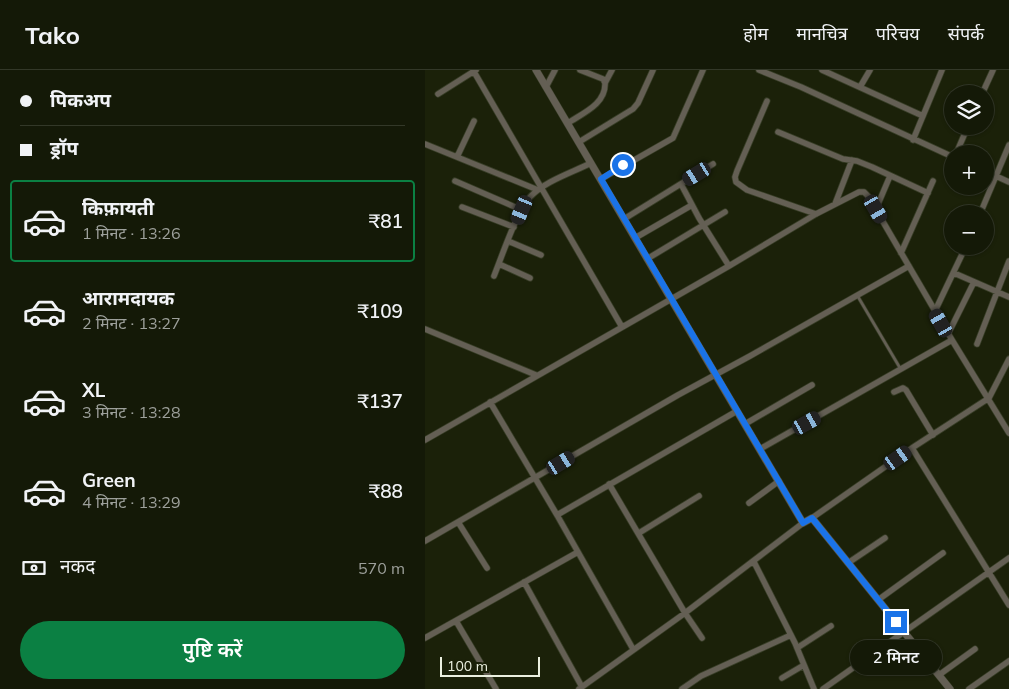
<!DOCTYPE html>
<html lang="hi">
<head>
<meta charset="utf-8">
<style>
	:root { --surface:#141907; --page:#1d2211; --text:#f1f3f6; --muted:#9da09b; --line:#333828; --accent:#0b8043 }
	body { margin:0; font-family:Mulish,"Noto Sans Devanagari",sans-serif; background:var(--page); color:var(--text); height:100vh; display:flex; flex-direction:column; font-size:19px; white-space:nowrap }
	* { box-sizing:border-box; margin:0 }
	p { font-size:16px; color:var(--muted) }
	.icon { flex:none; width:28px; height:28px; fill:none; stroke:currentColor; stroke-width:2; stroke-linecap:round; stroke-linejoin:round }
	.map { position:relative; flex:1; overflow:hidden }
	.sheet { display:flex; flex-direction:column; background:var(--surface); width:425px }
	.sheet>* { flex:none }
	.hud { display:grid; align-content:center; height:110px; padding:0 20px; background:var(--surface) }
	.controls { position:absolute; left:519px; top:15px; display:grid; gap:10px }
	.controls a { display:grid; place-items:center; width:50px; height:50px; border-radius:50%; background:var(--surface); box-shadow:0 1px 4px #0004,0 0 0 1px var(--line); font-size:25px }
	.scale { position:absolute; left:15px; bottom:12px; width:100px; box-sizing:border-box; padding-left:5px; border:2px solid #ebf0e0; border-top:0; font-size:14px; line-height:18px; white-space:nowrap; color:#ebf0e0; -webkit-text-stroke:4px #1b2109; paint-order:stroke }
	.end { position:absolute; width:22px; height:22px; margin:-11px; border:6px solid #1a73e8; background:#fff; box-shadow:0 0 0 2px #fff }
	.from { border-radius:50% }
	.bubble { position:absolute; height:35px; border-radius:18px; background:var(--surface); box-shadow:0 1px 4px #0004,0 0 0 1px var(--line); font-size:16px; font-weight:600; line-height:35px; text-align:center }
	.car { position:absolute; width:15px; height:30px; margin:-15px -8px; border-radius:6px; box-shadow:0 0 4px 1px #0007; background:linear-gradient(#222 24%,#8ab4d8 0 40%,#222 0 76%,#8ab4d8 0 86%,#222 0) }
	.hud b { display:flex; align-items:center; gap:18px; height:48px; font-size:19px }
	.hud b+b { border-top:1px solid var(--line) }
	.hud i { width:12px; height:12px; background:var(--text) }
	ul { padding:0; list-style:none }
	li { display:flex; align-items:center; gap:15px; height:82px; margin:0 10px 8px; padding:0 10px; border:2px solid transparent; border-radius:5px }
	li div { flex:1 }
	li b { display:block; font-size:19px }
	li em { font-style:normal; font-weight:600 }
	li.on { border-color:var(--accent) }
	li>.icon { width:45px; height:45px; stroke-width:1.5 }
	.pay { display:flex; align-items:center; gap:12px; height:55px; padding:0 20px; font-size:19px }
	.pay p { margin-inline-start:auto }
	.action { display:flex; gap:10px; margin-top:auto; padding:10px 20px }
	.action a { flex:1; height:58px; border-radius:30px; background:var(--accent); color:#fff; font-size:20px; font-weight:600; line-height:58px; text-align:center }
	header { display:flex; align-items:center; gap:30px; box-sizing:border-box; height:70px; padding:0 25px; background:var(--surface); border-bottom:1px solid var(--line) }
	header strong { font-size:24px }
	nav { display:flex; gap:28px; margin-inline-start:auto; font-size:18px }
	main { display:flex; flex:1; min-height:0 }
	.map>svg:first-child { display:block }
</style>
</head>
<body>
<header>
<strong>Tako</strong>
<nav><a>होम</a><a>मानचित्र</a><a>परिचय</a><a>संपर्क</a></nav>
</header>
<main>
<section class="sheet">
<div class="hud">
<b><i class="from"></i>पिकअप</b>
<b><i></i>ड्रॉप</b>
</div>
<ul>
<li class="on"><svg class="icon" aria-label="car" viewBox="0 0 24 24"><path d="M5 17H2v-5l4-1 3-4h7l3 4 3 1v5h-3M9 17h6M6 11h13"/><circle cx="7" cy="17" r="2"/><circle cx="17" cy="17" r="2"/></svg><div><b>किफ़ायती</b><p>1 मिनट · 13:26</p></div><em>₹81</em></li>
<li><svg class="icon" aria-label="car" viewBox="0 0 24 24"><path d="M5 17H2v-5l4-1 3-4h7l3 4 3 1v5h-3M9 17h6M6 11h13"/><circle cx="7" cy="17" r="2"/><circle cx="17" cy="17" r="2"/></svg><div><b>आरामदायक</b><p>2 मिनट · 13:27</p></div><em>₹109</em></li>
<li><svg class="icon" aria-label="car" viewBox="0 0 24 24"><path d="M5 17H2v-5l4-1 3-4h7l3 4 3 1v5h-3M9 17h6M6 11h13"/><circle cx="7" cy="17" r="2"/><circle cx="17" cy="17" r="2"/></svg><div><b>XL</b><p>3 मिनट · 13:28</p></div><em>₹137</em></li>
<li><svg class="icon" aria-label="car" viewBox="0 0 24 24"><path d="M5 17H2v-5l4-1 3-4h7l3 4 3 1v5h-3M9 17h6M6 11h13"/><circle cx="7" cy="17" r="2"/><circle cx="17" cy="17" r="2"/></svg><div><b>Green</b><p>4 मिनट · 13:29</p></div><em>₹88</em></li>
</ul>
<div class="pay"><svg class="icon" aria-label="cash" viewBox="0 0 24 24"><path d="M3 7h18v10H3z"/><circle cx="12" cy="12" r="2"/></svg>नकद<p>570 m</p></div>
<div class="action"><a>पुष्टि करें</a></div>
</section>
<div class="map">
<svg width="584" height="619" viewBox="0 0 584 619">
	<rect width="100%" height="100%" fill="#1b2109"/>
	<g fill="none" stroke-linecap="round" stroke-linejoin="round">
		<defs>
			<path id="service" d="M 432,225 L 475,298"/>
			<path id="minor" d="M 48,0 L 197,257
				M 334,0 L 376,17 L 528,87
				M 397,0 L 498,46
				M 180,13 L 187,0
				M 121,17 L 130,0
				M 435,17 L 445,0
				M 13,24 L 51,0
				M 557,24 L 568,0
				M 342,31 L 312,101 L 310,107 L 311,112 L 322,120 L 391,144
				M 143,53 C 158,43 181,34 180,13 L 178,9 L 155,0
				M 353,62 L 418,89 L 432,91 L 447,97 L 503,123
				M 488,70 L 517,0
				M 154,72 L 208,39 L 213,33 L 228,0
				M 0,74 L 113,120
				M 531,84 L 543,56
				M 32,87 L 49,51
				M 560,101 L 584,112
				M 176,109 L 248,68 L 278,0
				M 30,111 L 97,140
				M 256,114 L 274,148 L 304,196
				M 410,134 L 427,90
				M 37,137 L 89,157
				M 451,139 L 465,106
				M 555,144 L 584,75
				M 199,149 L 288,94
				M 210,168 L 267,135
				M 83,171 L 116,185
				M 476,183 L 508,111
				M 222,189 L 300,142
				M 74,194 L 105,208
				M 529,203 L 584,227
				M 69,206 C 77,186 92,141 105,127 C 120,111 146,103 166,93
				M 510,241 L 541,176
				M 0,259 L 111,305
				M 523,264 L 549,212
				M 552,274 L 584,191
				M 469,322 L 478,318 L 481,320 L 508,365
				M 65,332 L 132,445
				M 320,354 L 387,315
				M 0,370 L 304,196 L 391,144 L 434,122 L 439,122 L 443,126 L 527,270 L 584,363
				M 487,378 L 584,535
				M 335,379 L 527,270
				M 184,414 L 260,543 L 277,568
				M 324,433 L 354,411
				M 387,448 L 487,378 L 564,328 L 584,289
				M 33,452 L 62,498
				M 214,463 L 274,426
				M 0,471 L 253,325 L 325,286 L 484,196
				M 329,492 L 370,573 L 389,619
				M 423,493 L 460,468
				M 99,512 L 157,617
				M 453,530 L 518,483
				M 31,551 L 71,619
				M 0,568 L 153,482
				M 372,578 L 406,556
				M 208,579 L 132,445 L 312,341
				M 514,605 L 550,579
				M 357,608 L 379,595
				M 154,619 L 260,543 L 378,453
				M 257,619 L 276,606 L 366,565
				M 398,619 L 584,488
				M 544,619 L 584,591"/>
			<path id="tertiary" d="M 111,0 L 378,453 L 387,448 L 525,619"/>
		</defs>
		<use href="#service" stroke="#383e27" stroke-width="4"/>
		<use href="#minor" stroke="#383e27" stroke-width="7"/>
		<use href="#tertiary" stroke="#383e27" stroke-width="8"/>
		<use href="#service" stroke="#645f54" stroke-width="2.5"/>
		<use href="#minor" stroke="#645f54" stroke-width="5.5"/>
		<use href="#tertiary" stroke="#645f54" stroke-width="7"/>
	</g>
	<g fill="none" stroke-linecap="round" stroke-linejoin="round">
		<path stroke="#1a73e8" stroke-width="6" d="M 198,95 L 176,109 L 370,439 L 378,453 L 387,448 L 471,552"/>
	</g>
</svg>
<div class="controls">
<a><svg class="icon" aria-label="layers" viewBox="0 0 24 24"><path d="M12 4l9 5-9 5-9-5zM3 14l9 5 9-5"/></svg></a>
<a>+</a>
<a>−</a>
</div>
<div class="scale">100 m</div>
<i class="end from" style="left:198px;top:95px"></i>
<i class="end" style="left:471px;top:552px"></i>
<div class="bubble" style="left:425px;top:570px;width:92px">2 मिनट</div>
<i class="car" style="left:272px;top:104px;rotate:239deg"></i>
<i class="car" style="left:451px;top:139px;rotate:150deg"></i>
<i class="car" style="left:97px;top:140px;rotate:203deg"></i>
<i class="car" style="left:516px;top:253px;rotate:330deg"></i>
<i class="car" style="left:382px;top:353px;rotate:61deg"></i>
<i class="car" style="left:473px;top:388px;rotate:55deg"></i>
<i class="car" style="left:136px;top:393px;rotate:59deg"></i>
</div>
</main>
</body>
</html>
